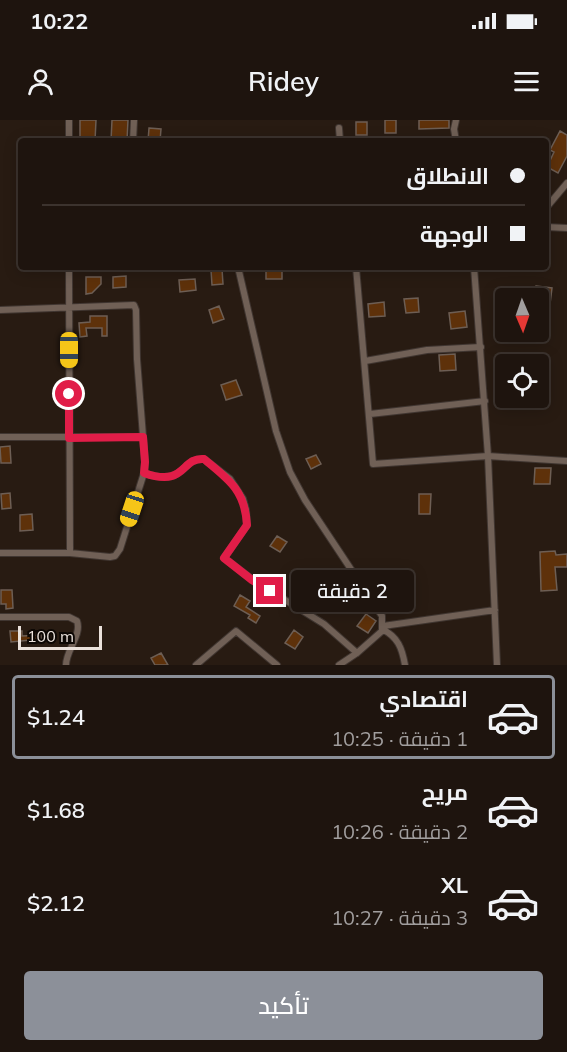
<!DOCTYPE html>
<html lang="ar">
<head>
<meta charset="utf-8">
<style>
	:root { --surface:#1e140e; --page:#2b211c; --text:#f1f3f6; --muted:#a19e9e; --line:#3c332e; --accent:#8c9099 }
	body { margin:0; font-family:Mulish,Cairo,sans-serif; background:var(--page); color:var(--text); direction:rtl; height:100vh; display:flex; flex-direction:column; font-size:22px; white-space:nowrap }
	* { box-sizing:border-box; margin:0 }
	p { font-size:20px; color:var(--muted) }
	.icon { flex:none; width:33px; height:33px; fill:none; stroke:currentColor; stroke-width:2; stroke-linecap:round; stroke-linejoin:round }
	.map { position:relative; height:545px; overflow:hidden; direction:ltr }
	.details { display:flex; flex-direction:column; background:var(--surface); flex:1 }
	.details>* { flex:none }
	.guide { position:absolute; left:18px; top:18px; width:531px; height:132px; border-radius:6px; box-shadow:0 3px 15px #0003,0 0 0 2px var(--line); direction:rtl; display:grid; align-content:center; height:132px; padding:0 24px; background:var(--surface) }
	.needle { width:39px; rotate:178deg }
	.buttons { position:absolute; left:495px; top:168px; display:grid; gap:12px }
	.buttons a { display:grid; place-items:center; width:54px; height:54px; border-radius:6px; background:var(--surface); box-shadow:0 3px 15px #0003,0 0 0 2px var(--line); font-size:30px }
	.scale { position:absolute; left:18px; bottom:15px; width:84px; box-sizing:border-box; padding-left:6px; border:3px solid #eae1db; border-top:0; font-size:16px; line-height:21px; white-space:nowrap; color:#eae1db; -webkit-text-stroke:4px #0c0704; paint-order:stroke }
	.end { position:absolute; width:27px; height:27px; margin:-14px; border:8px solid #e11d48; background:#fff; box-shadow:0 0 0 3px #fff }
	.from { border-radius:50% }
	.bubble { position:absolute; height:42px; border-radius:6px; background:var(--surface); box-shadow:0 3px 15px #0003,0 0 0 2px var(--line); font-size:20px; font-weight:600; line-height:42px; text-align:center; direction:rtl }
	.car { position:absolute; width:18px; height:36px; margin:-18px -9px; border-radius:8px; box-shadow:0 0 4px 2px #0007; background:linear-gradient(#f5c518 24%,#345 0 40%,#f5c518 0 76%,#345 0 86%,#f5c518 0) }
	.guide b { display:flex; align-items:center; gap:21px; height:57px; font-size:22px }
	.guide b+b { border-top:2px solid var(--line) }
	.guide i { width:15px; height:15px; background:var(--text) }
	ul { padding:10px 0 0; list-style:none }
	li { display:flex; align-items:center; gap:18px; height:84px; margin:0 12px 9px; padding:0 12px; border:3px solid transparent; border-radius:6px }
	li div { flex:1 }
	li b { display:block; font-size:22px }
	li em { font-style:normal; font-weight:600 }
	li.selected { border-color:var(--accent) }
	li>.icon { width:54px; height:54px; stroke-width:1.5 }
	.button { display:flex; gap:12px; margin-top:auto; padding:12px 24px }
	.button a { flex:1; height:69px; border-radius:6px; background:var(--accent); color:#fff; font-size:24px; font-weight:600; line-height:69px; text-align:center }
	.status { display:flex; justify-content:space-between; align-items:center; height:42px; padding:0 30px; background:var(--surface); direction:ltr }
	.status svg { height:16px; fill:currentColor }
	header { display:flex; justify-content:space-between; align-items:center; height:78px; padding:0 24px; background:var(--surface); font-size:27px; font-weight:600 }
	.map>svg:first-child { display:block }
</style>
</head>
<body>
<div class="status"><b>10:22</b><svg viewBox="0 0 49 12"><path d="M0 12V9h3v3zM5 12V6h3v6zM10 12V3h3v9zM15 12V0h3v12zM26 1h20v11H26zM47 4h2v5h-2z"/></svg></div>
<header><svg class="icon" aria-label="menu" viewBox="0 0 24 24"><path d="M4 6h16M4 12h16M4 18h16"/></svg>Ridey<svg class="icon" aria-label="person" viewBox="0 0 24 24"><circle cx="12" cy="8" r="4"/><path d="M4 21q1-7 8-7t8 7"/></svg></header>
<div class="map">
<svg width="567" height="545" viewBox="0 0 567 545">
	<rect width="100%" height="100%" fill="#281b12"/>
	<path fill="#5e310a" stroke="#6d5e54" stroke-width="1.5" d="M 80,0 L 96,0 L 95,21 L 80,21 Z
		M 112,0 L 128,0 L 127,21 L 111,21 Z
		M 385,0 L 396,0 L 396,13 L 385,13 Z
		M 419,0 L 449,0 L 449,8 L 419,9 Z
		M 356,2 L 367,2 L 367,15 L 356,15 Z
		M 149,8 L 161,9 L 160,21 L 148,21 Z
		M 560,11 L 567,15 L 567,36 L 558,53 L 547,47 L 554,32 L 550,30 Z
		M 266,147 L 282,147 L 282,159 L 266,159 Z
		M 222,149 L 223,164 L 212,165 L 211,150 Z
		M 126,156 L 126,167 L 113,168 L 113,157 Z
		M 86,157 L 101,157 L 101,164 L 92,173 L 86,174 Z
		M 195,159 L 196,170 L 180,172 L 179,160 Z
		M 536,166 L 552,168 L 550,184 L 538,183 L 538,178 L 535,178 Z
		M 418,178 L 419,192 L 406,193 L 404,179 Z
		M 384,182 L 385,196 L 369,197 L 368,184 Z
		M 219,186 L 224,199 L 213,203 L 209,190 Z
		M 465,191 L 467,207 L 451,209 L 449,193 Z
		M 90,196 L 107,196 L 107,216 L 102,216 L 102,208 L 86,208 L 87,216 L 80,217 L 79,203 L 90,202 Z
		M 455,234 L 456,250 L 440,251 L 439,235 Z
		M 236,260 L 242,275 L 226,280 L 221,265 Z
		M 10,326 L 11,343 L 1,343 L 0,327 Z
		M 316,335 L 321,344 L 311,349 L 306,339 Z
		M 535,348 L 551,348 L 550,364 L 534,364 Z
		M 10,373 L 11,388 L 2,389 L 1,374 Z
		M 419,374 L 431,374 L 430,394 L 419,394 Z
		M 32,394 L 33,410 L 20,411 L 20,395 Z
		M 277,416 L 287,422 L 280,432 L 270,426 Z
		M 555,431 L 556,435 L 567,434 L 567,447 L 555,447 L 557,470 L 541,471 L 540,432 Z
		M 1,470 L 12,470 L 13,488 L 6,489 L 6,484 L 1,484 Z
		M 240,475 L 250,481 L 246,487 L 260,496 L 256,503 L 248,498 L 250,495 L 234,486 Z
		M 366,494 L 376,501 L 368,513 L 357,506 Z
		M 294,510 L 303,517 L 295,529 L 285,523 Z
		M 10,511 L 22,511 L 22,516 L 41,515 L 41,519 L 11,522 Z
		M 161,533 L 168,545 L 155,545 L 151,538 Z"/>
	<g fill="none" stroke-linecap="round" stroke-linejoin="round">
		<defs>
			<path id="minor" d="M 69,0 L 69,21
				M 456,0 L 454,9 L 456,21
				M 339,8 L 340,21
				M 133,21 L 134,0
				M 546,88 L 567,63
				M 546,107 L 567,108
				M 69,147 L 70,433
				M 238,147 L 276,311 L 290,352 L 305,380 L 382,496 L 382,511 L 357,533 L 339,545
				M 356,147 L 373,344 L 488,336 L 567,341
				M 474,147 L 488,336 L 497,545
				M 0,190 L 134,185 L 136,190 L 137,239 L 145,342 L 144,353 L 120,429 L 115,436 L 110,437 L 70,433 L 0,433
				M 365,241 L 427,230 L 481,227
				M 370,294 L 485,281
				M 0,317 L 143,317
				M 144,353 C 187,368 181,337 204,339 L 230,359 L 243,379 L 246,390 L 247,405 L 224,438 L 253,460 L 324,504 L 357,533
				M 0,497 L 69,497 L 77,501 C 82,515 66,530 66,545
				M 383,506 L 495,490
				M 382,509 C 398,517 402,528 405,545
				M 196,545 L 236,511 L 277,545"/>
		</defs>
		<use href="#minor" stroke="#403631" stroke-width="8"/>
		<use href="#minor" stroke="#706056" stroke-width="6"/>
	</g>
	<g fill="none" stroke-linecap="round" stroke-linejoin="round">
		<path stroke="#e11d48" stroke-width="8" d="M 69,274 L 69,318 L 143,317 L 145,342 L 144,353 C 187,368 180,337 204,339 C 230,360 245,371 247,405 L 224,438 L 252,460 L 270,471"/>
	</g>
</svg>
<div class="buttons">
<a><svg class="needle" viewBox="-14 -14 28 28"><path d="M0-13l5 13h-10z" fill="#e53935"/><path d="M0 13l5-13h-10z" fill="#a19e9e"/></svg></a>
<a><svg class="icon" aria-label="locate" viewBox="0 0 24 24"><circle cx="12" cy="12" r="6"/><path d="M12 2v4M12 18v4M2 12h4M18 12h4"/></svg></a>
</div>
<div class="scale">100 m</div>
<i class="end from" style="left:69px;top:274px"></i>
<i class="end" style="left:270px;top:471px"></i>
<div class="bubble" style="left:291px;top:450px;width:123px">2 دقيقة</div>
<i class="car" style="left:69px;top:230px;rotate:180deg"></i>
<i class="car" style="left:132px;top:389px;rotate:198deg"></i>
<div class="guide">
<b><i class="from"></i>الانطلاق</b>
<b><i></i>الوجهة</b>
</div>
</div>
<section class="details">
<ul>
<li class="selected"><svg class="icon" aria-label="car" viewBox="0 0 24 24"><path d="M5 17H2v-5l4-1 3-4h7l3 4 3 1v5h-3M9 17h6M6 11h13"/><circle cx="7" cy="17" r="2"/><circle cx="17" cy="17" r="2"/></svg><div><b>اقتصادي</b><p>1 دقيقة · 10:25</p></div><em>$1.24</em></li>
<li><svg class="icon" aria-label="car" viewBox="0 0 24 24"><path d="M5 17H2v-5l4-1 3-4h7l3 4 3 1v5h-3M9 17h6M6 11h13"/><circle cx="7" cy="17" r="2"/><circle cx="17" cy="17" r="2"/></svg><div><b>مريح</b><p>2 دقيقة · 10:26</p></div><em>$1.68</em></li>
<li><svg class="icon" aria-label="car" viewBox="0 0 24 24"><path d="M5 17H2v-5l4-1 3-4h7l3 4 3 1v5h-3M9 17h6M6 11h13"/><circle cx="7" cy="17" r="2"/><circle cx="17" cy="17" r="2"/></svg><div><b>XL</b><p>3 دقيقة · 10:27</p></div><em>$2.12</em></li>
</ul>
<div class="button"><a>تأكيد</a></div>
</section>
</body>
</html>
